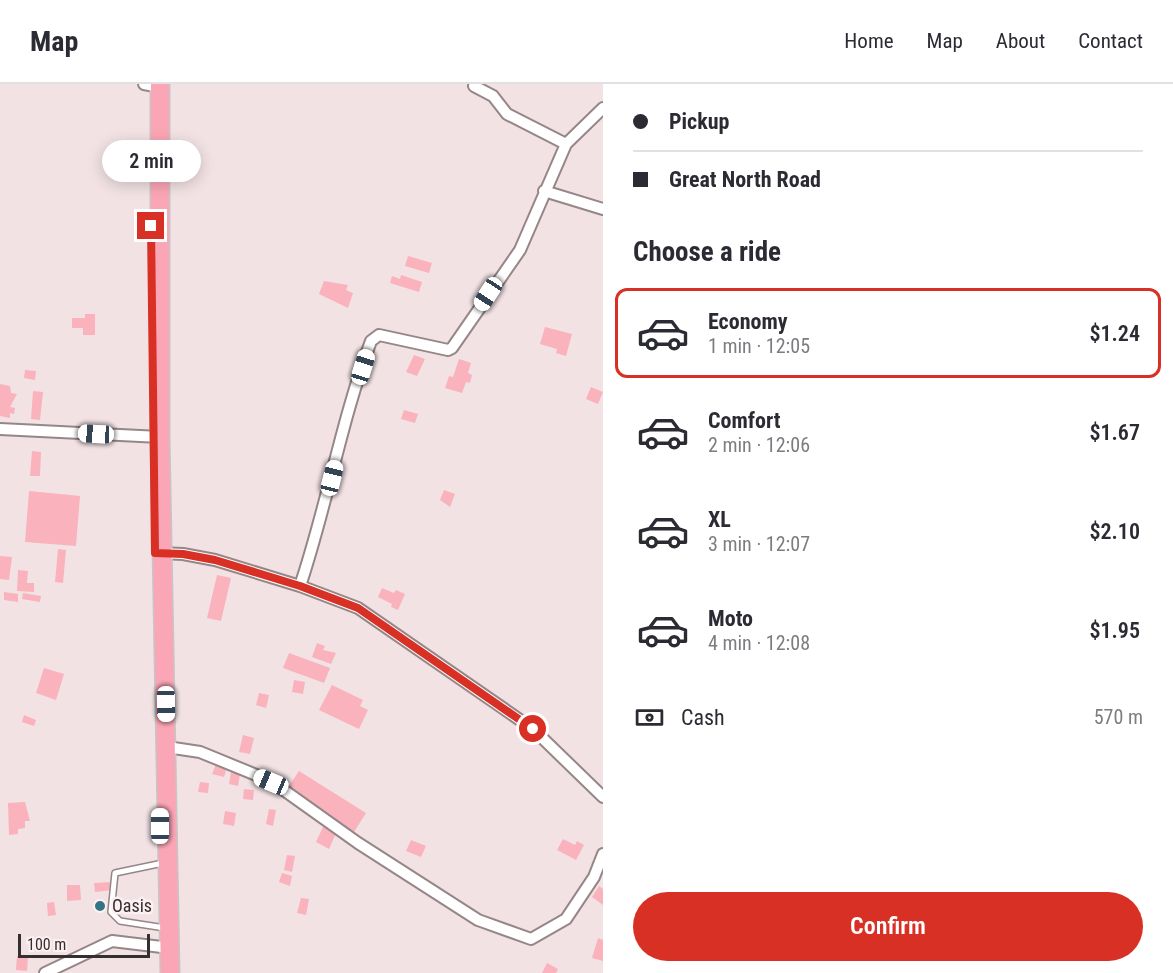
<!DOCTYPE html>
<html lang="en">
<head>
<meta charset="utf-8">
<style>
	:root { --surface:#fff; --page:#f2f2f3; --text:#2b2b33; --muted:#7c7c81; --line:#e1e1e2; --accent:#d93025 }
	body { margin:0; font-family:"Roboto Condensed",sans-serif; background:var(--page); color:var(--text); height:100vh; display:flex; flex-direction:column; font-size:22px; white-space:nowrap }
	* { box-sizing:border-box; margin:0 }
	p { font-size:20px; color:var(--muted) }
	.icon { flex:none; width:33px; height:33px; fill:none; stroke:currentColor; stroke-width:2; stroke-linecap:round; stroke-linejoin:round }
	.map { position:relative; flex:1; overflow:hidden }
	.drawer { display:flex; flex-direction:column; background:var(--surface); width:570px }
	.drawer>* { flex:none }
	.hud { display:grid; align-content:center; height:132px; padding:0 30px; background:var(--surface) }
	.scale { position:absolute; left:18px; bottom:15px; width:132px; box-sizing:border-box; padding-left:6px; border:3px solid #362f30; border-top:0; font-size:16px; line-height:21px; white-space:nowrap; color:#362f30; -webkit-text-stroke:4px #fdf0f2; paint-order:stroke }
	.end { position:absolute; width:27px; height:27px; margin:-14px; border:8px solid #d93025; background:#fff; box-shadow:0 0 0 3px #fff }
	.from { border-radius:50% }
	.bubble { position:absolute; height:42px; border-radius:21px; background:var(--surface); box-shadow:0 3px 15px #0003; font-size:20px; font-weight:600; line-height:42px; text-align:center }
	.car { position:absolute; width:18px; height:36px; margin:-18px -9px; border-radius:8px; box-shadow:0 0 4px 2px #0007; background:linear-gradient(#fff 24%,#345 0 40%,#fff 0 76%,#345 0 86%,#fff 0) }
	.hud b { display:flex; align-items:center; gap:21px; height:57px; font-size:22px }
	.hud b+b { border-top:2px solid var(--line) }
	.hud i { width:15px; height:15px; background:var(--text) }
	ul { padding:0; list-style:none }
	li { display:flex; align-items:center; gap:18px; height:90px; margin:0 12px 9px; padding:0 18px; border:3px solid transparent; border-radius:12px }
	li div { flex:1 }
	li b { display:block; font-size:22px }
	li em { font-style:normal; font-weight:600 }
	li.on { border-color:var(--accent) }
	li>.icon { width:54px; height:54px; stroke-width:1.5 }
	h2 { padding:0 30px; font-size:27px; line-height:72px }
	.pay { display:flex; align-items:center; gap:15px; height:66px; padding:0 30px; font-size:22px }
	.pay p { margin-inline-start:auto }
	.button { display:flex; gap:12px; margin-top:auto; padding:12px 30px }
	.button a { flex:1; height:69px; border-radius:36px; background:var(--accent); color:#fff; font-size:24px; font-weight:600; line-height:69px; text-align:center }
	header { display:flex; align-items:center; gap:36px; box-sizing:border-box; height:84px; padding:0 30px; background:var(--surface); border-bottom:2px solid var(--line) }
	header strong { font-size:28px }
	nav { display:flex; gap:33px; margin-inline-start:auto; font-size:21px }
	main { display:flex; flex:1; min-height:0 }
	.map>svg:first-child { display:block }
</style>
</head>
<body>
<header>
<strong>Map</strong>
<nav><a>Home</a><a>Map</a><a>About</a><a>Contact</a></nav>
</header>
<main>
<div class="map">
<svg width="603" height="889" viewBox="0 0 603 889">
	<rect width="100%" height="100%" fill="#f2e2e4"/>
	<path fill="#fab2bd" d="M 408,172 L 432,179 L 429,189 L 405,182 Z
		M 401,191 L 422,198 L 419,208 L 390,199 L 392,192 L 400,195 Z
		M 324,197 L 348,201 L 346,206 L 353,209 L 348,224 L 319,210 Z
		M 85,230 L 95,230 L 95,251 L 83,251 L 83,244 L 72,244 L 72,234 L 85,234 Z
		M 545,243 L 572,250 L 566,272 L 556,269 L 557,265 L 540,260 Z
		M 414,271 L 425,275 L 417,292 L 406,288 Z
		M 459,275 L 471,279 L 468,289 L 472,291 L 470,299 L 466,298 L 462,309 L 445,304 L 449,292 L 453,293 Z
		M 25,286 L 36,287 L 35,296 L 24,294 Z
		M 0,300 L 10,302 L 11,309 L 17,310 L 10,323 L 15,324 L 14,330 L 10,329 L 10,334 L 0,332 Z
		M 591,303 L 603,308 L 598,320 L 586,315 Z
		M 33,307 L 43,308 L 40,336 L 31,335 Z
		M 404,326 L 418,330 L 415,339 L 401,335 Z
		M 32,367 L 41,368 L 40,392 L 30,392 Z
		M 444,406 L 455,410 L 450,423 L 440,416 Z
		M 29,407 L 80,412 L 76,462 L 25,458 Z
		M 58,465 L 66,466 L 63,499 L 55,498 Z
		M 0,472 L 12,473 L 9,496 L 0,495 Z
		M 18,486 L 28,487 L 27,499 L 34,499 L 34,508 L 17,507 Z
		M 217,491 L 231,494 L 221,537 L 207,534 Z
		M 382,504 L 394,509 L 396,506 L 405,510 L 398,526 L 391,523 L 392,520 L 378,513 Z
		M 4,508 L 18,510 L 18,518 L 4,516 Z
		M 23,509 L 41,512 L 40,518 L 22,515 Z
		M 317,559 L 325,562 L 323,566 L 336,569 L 331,580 L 312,573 Z
		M 289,569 L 330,584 L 324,599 L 283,584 Z
		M 44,584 L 64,590 L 56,616 L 36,609 Z
		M 294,596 L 305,598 L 303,610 L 292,608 Z
		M 332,601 L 363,616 L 360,622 L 368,626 L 359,645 L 319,626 Z
		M 259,609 L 269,611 L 266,624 L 256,621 Z
		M 24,631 L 36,636 L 34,642 L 22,638 Z
		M 243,651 L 254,654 L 250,670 L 239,668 Z
		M 216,680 L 227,683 L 224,693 L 212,690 Z
		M 299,687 L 366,729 L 354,748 L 287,705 Z
		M 231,688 L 240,690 L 238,702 L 229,700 Z
		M 200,698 L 209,699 L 208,709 L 198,708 Z
		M 244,705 L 254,706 L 253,716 L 243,715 Z
		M 25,718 L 30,737 L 25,737 L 25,744 L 18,745 L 18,750 L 9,751 L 8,719 Z
		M 269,725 L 276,726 L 273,742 L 266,740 Z
		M 225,727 L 236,729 L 234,742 L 223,740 Z
		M 323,743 L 336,749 L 329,765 L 316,758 Z
		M 563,755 L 575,761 L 577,757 L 584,761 L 576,776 L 557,766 Z
		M 411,756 L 426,762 L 421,773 L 406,767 Z
		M 287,771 L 295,772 L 292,788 L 284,786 Z
		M 282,789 L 292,792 L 290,802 L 279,798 Z
		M 112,798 L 112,806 L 95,808 L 94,799 Z
		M 67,801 L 80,801 L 81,816 L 67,817 Z
		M 599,802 L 603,805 L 603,821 L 592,813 Z
		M 301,814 L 309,815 L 306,831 L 297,829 Z
		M 54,818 L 56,831 L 48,832 L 47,819 Z
		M 598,854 L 603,856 L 603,877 L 592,874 Z
		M 17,872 L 28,873 L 27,887 L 16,886 Z
		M 547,879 L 558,885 L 556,889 L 542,889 Z"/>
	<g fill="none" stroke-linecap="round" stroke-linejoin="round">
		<defs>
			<path id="service" d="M 163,779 L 115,789 L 111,828 L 120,837 L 165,844"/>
			<path id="minor" d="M 144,0 L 160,3
				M 474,2 L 493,12 L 507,30 L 566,60
				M 544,107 L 603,125
				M 0,345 L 160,353
				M 159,469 L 183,470 L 215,476 L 300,502 L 358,524 L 533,645 L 603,713
				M 300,502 C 327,422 341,337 371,257 L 379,251 L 448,266 L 452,264 L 520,166 L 566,60 L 603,24
				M 167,663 L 200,668 L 271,697 L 358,759 L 478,836 L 531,855 L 566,835 L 594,793 L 603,770
				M 45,889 L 112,857 L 170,864"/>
			<path id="trunk" d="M 160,0 L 160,353 L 170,889"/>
		</defs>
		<use href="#service" stroke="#958688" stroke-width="8"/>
		<use href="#minor" stroke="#958688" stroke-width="14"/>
		<use href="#trunk" stroke="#c7c5c5" stroke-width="21"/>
		<use href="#service" stroke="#fff" stroke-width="5"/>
		<use href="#minor" stroke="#fff" stroke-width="10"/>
		<use href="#trunk" stroke="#fba6b6" stroke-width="18"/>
	</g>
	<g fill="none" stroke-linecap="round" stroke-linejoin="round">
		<path stroke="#d93025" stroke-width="8" d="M 151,142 L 155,469 L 183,470 L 215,476 L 300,502 L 358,524 L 533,645"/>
	</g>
	<circle fill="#337587" stroke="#fdf0f2" stroke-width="2" cx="100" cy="822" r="6"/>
	<g text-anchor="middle" stroke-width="5" stroke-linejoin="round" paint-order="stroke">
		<g font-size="18" fill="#362f30" stroke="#fdf0f2" text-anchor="start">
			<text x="112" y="828">Oasis</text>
		</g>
	</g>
</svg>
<div class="scale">100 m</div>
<i class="end from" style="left:533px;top:645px"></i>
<i class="end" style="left:151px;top:142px"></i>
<div class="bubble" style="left:102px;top:56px;width:99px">2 min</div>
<i class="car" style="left:488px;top:210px;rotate:213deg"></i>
<i class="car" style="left:363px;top:283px;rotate:17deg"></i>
<i class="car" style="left:96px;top:350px;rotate:273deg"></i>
<i class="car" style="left:332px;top:394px;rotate:14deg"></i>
<i class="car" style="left:166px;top:620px;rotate:179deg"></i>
<i class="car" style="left:271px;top:698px;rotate:293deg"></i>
<i class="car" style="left:160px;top:742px;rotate:0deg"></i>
</div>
<section class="drawer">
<div class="hud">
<b><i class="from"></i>Pickup</b>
<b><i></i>Great North Road</b>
</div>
<h2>Choose a ride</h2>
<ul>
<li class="on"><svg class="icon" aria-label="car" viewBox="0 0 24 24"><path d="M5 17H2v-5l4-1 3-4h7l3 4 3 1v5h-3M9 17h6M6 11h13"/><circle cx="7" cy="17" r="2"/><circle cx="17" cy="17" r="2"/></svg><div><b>Economy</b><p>1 min · 12:05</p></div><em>$1.24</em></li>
<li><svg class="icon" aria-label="car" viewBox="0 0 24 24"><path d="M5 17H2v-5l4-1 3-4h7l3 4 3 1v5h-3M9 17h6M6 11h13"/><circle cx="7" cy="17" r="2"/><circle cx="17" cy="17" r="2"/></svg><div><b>Comfort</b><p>2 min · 12:06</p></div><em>$1.67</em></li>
<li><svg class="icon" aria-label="car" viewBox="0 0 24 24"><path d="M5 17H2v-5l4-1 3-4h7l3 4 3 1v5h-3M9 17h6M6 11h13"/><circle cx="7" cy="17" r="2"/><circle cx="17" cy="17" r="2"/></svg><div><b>XL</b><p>3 min · 12:07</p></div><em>$2.10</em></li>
<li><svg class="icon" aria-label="car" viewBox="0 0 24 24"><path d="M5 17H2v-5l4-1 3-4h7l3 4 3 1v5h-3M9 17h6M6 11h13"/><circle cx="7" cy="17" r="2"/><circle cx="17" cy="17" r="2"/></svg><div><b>Moto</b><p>4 min · 12:08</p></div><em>$1.95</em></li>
</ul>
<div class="pay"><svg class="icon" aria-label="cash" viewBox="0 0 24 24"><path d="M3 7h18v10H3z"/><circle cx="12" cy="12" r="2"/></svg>Cash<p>570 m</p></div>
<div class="button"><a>Confirm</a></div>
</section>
</main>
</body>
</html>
